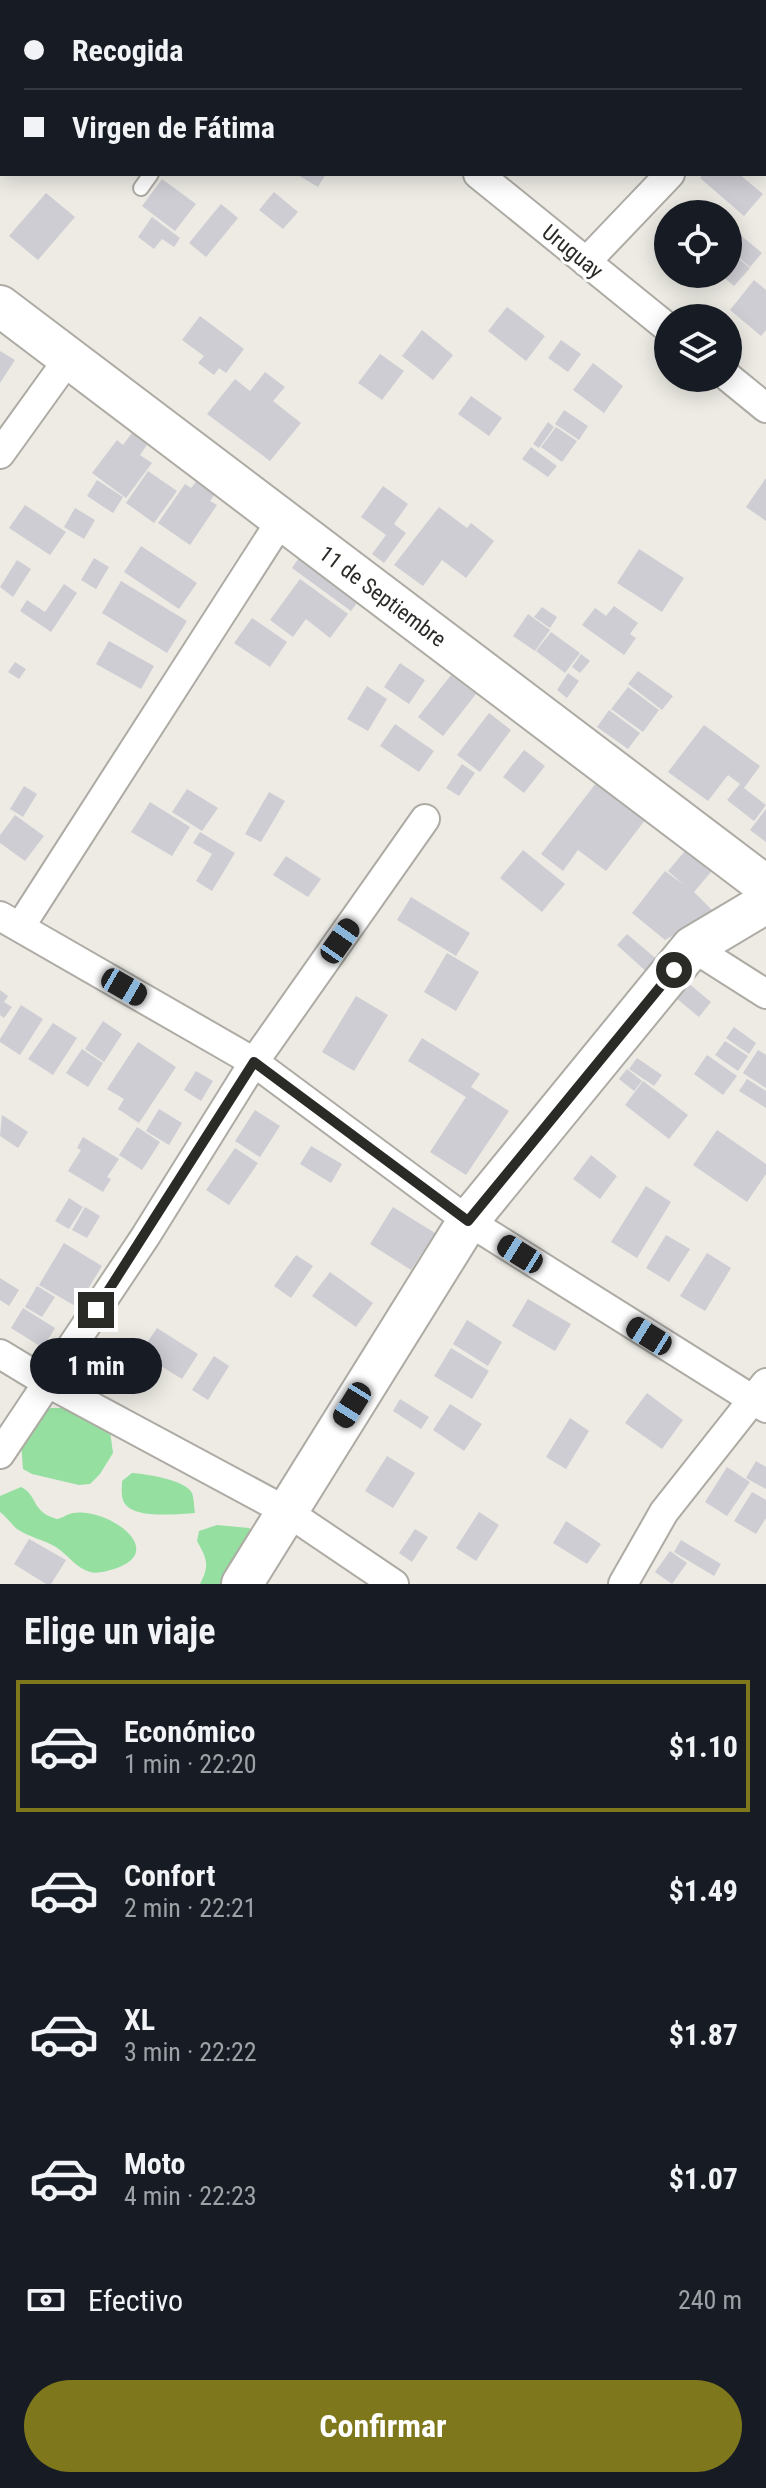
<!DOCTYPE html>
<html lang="es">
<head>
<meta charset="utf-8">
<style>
	:root { --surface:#171b24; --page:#20242c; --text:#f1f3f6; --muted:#9ea1a6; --line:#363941; --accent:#7f771c }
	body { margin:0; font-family:"Roboto Condensed",sans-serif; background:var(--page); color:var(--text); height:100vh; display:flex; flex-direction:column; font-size:30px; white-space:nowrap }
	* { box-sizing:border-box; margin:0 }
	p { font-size:26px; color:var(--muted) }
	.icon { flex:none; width:44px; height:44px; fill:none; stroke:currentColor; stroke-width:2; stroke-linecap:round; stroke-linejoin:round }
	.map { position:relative; height:1584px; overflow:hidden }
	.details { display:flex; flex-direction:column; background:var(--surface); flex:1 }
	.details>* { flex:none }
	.banner { position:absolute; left:0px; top:0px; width:766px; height:176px; box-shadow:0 4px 20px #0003; display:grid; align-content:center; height:176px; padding:0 24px; background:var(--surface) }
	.tools { position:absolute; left:654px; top:200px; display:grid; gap:16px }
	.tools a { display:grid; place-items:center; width:88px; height:88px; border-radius:50%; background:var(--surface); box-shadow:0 4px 20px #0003; font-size:40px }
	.end { position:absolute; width:36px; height:36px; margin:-18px; border:10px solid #2a2a27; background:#fff; box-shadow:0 0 0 4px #fff }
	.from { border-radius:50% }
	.bubble { position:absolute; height:56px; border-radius:28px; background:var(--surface); box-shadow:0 4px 20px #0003; font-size:26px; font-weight:700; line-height:56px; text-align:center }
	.car { position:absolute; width:24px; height:48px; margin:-24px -12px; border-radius:10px; box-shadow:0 0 6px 2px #0007; background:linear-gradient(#222 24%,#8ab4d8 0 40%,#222 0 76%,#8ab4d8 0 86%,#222 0) }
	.banner b { display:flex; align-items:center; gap:28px; height:76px; font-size:30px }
	.banner b+b { border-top:2px solid var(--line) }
	.banner i { width:20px; height:20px; background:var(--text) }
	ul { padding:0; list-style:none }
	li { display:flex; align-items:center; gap:24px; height:132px; margin:0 16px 12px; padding:0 8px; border:4px solid transparent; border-radius:0px }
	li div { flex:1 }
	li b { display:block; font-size:30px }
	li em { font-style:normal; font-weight:700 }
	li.on { border-color:var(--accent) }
	li>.icon { width:72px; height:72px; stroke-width:1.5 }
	h2 { padding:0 24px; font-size:36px; line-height:96px }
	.pay { display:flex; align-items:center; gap:20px; height:88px; padding:0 24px; font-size:30px }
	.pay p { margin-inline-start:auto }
	.button { display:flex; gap:16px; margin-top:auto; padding:16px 24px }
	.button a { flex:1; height:92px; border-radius:48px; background:var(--accent); color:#fff; font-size:32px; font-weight:700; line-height:92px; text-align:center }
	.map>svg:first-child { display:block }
</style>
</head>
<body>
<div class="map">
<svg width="766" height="1584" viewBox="0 0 766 1584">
	<rect width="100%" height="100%" fill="#edebe4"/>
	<path fill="#95dfa1" d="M 51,1408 L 75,1408 L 110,1431 L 113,1453 L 100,1474 L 90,1484 L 79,1485 L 32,1474 L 23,1469 L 21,1443 L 45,1410 Z
		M 132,1473 C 146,1474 186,1480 192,1493 C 194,1498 194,1507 195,1513 C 178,1514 129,1520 123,1500 C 121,1495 122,1486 122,1481 Z
		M 21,1487 C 38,1495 31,1512 57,1519 C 63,1518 67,1514 73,1513 C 107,1507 170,1551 114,1569 C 106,1571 98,1574 90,1572 C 76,1568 68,1555 56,1547 C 44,1540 29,1537 17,1529 C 11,1524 6,1516 0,1512 L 0,1496 Z
		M 217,1525 L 249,1528 L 258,1536 L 262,1584 L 200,1584 C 210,1565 207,1559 197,1541 L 199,1531 Z"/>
	<path fill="#cecdd4" d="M 296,174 L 326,174 L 318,187 Z
		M 703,174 L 739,174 L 763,194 L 744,216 L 700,178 Z
		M 162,179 L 196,204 L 175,231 L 142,206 Z
		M 274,192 L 298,212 L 283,229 L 259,210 Z
		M 46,193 L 75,217 L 38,260 L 9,236 Z
		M 221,204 L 238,218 L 206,257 L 189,243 Z
		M 152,217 L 180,238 L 174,247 L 162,239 L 154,249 L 138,237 Z
		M 738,233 L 762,253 L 750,267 L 728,248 Z
		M 728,250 L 750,268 L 734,286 L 720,274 L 728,274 Z
		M 754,280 L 766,290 L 766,330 L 761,336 L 730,310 Z
		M 507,307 L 545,336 L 526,361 L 488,331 Z
		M 200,316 L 244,349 L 226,373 L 219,368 L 214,375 L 198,363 L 204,356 L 182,340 Z
		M 422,330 L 453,355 L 433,380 L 402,356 Z
		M 561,340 L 581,354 L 568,372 L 548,358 Z
		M 0,351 L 15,360 L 0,383 Z
		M 380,354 L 404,371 L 382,400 L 358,383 Z
		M 593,363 L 623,386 L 604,413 L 573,390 Z
		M 265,372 L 285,387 L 273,401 L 301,423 L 270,461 L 207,414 L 235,379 L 250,391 Z
		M 471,396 L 502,418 L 489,436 L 458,414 Z
		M 564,410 L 588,426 L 579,440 L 555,424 Z
		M 548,422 L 554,427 L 539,448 L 533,444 Z
		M 556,427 L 577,441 L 562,462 L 541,447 Z
		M 134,430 L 149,442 L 140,455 L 152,463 L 126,498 L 92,473 L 117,440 L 123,445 Z
		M 531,447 L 557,466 L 548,477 L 522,459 Z
		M 148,471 L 177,491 L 154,523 L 126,503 Z
		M 199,478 L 218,490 L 210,501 L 217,505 L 190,545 L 158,523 L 185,484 L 191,488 Z
		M 766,478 L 766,521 L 746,507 Z
		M 97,480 L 123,497 L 113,513 L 87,496 Z
		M 383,486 L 408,504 L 394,524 L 406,533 L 384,563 L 372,554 L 386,535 L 361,517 Z
		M 25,505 L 66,532 L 50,555 L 9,528 Z
		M 439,507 L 467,528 L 471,523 L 494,541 L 466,578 L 442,560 L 423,586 L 394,565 Z
		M 75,508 L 95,520 L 84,539 L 64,527 Z
		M 141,546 L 197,583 L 179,609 L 124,572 Z
		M 639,549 L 684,578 L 662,612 L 617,583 Z
		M 303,552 L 362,596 L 351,611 L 292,568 Z
		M 94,558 L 109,567 L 96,589 L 81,580 Z
		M 17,560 L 31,569 L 13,597 L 0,587 Z
		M 300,579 L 348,614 L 330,638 L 306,619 L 293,637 L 270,620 Z
		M 121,581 L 187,621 L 167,653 L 102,613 Z
		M 64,584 L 77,593 L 51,632 L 20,611 L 27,600 L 45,612 Z
		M 614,606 L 638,623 L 630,634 L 636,638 L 624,655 L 582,625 L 595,608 L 606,616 Z
		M 542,607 L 557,617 L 550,628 L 534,617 Z
		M 528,614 L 550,630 L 535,651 L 513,636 Z
		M 252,618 L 287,642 L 270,667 L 234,643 Z
		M 551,632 L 580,653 L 565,673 L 536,651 Z
		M 109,641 L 154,666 L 141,689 L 96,664 Z
		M 581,654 L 590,661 L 580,673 L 572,667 Z
		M 15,662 L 26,669 L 19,679 L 8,672 Z
		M 400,663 L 425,680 L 409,704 L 384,687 Z
		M 638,671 L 673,696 L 662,710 L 628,684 Z
		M 568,673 L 579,681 L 567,698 L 557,690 Z
		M 451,675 L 476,694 L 443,736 L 418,717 Z
		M 367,686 L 387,699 L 368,731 L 347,719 Z
		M 628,687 L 659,710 L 643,732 L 611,709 Z
		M 609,710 L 640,733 L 628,749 L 597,727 Z
		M 489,713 L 511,730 L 480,772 L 457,755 Z
		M 395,724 L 434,751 L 419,772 L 380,746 Z
		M 704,725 L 760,766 L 744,788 L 766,805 L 754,821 L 727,800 L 740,784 L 728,775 L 708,801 L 668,772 Z
		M 524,750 L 545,766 L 524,793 L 503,777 Z
		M 462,764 L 475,773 L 459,796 L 446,788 Z
		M 600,778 L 649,815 L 606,871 L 578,850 L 563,871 L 541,854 Z
		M 24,786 L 37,794 L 23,817 L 10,809 Z
		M 187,789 L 218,808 L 202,831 L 172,812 Z
		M 269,792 L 285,801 L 261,842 L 245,834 Z
		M 150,802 L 190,827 L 172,856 L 131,832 Z
		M 766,809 L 766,842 L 750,830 Z
		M 15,815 L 44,836 L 25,861 L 0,843 L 0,835 Z
		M 200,832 L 235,853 L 212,891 L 196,881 L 212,854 L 193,843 Z
		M 690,845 L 716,866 L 694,892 L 714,912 L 665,940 L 632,913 L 665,871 L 684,885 L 668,871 Z
		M 523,850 L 565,884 L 542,912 L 500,878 Z
		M 286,856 L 321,879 L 308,897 L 273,875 Z
		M 411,897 L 470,933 L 456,956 L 397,920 Z
		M 627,934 L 660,962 L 649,974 L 617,945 Z
		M 447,953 L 479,972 L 456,1011 L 424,992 Z
		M 688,983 L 711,1002 L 699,1017 L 676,998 Z
		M 0,990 L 8,996 L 4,1002 L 12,1007 L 4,1018 L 0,1015 Z
		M 356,996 L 388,1015 L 354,1071 L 322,1052 Z
		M 21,1005 L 43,1019 L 20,1055 L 0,1042 L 0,1039 Z
		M 103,1021 L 122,1034 L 104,1062 L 85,1049 Z
		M 53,1023 L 77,1038 L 53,1075 L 28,1059 Z
		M 734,1027 L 756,1043 L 749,1054 L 726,1038 Z
		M 422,1038 L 480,1074 L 471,1087 L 509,1111 L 466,1175 L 430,1152 L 466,1097 L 408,1061 Z
		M 725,1041 L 748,1056 L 738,1071 L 715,1055 Z
		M 138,1042 L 176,1067 L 139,1123 L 118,1109 L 124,1099 L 107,1089 Z
		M 82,1049 L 103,1063 L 88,1087 L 66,1073 Z
		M 758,1050 L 766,1055 L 766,1088 L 743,1073 Z
		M 707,1055 L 737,1076 L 723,1095 L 694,1074 Z
		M 637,1058 L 662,1075 L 654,1086 L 629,1069 Z
		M 627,1069 L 642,1081 L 634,1091 L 619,1079 Z
		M 196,1071 L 213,1081 L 201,1101 L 184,1090 Z
		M 747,1079 L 766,1091 L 766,1108 L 739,1091 Z
		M 643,1081 L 688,1115 L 669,1139 L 625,1105 Z
		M 159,1109 L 182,1123 L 169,1145 L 146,1131 Z
		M 255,1110 L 280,1126 L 260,1157 L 235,1141 Z
		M 2,1115 L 28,1132 L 18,1148 L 0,1136 Z
		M 137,1127 L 160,1142 L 142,1170 L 119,1155 Z
		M 717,1130 L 766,1164 L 766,1174 L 747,1202 L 693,1165 Z
		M 83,1137 L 119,1159 L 107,1177 L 111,1179 L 103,1192 L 68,1171 L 81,1150 L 77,1148 Z
		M 311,1146 L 342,1164 L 331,1183 L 300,1164 Z
		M 235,1148 L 258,1163 L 229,1205 L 206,1190 Z
		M 591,1155 L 617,1176 L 600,1199 L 573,1179 Z
		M 646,1186 L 671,1202 L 637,1258 L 611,1242 Z
		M 69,1198 L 83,1207 L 69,1229 L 55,1221 Z
		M 85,1207 L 100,1216 L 87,1238 L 72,1230 Z
		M 393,1207 L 435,1233 L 411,1270 L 370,1244 Z
		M 666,1235 L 690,1249 L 669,1282 L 646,1268 Z
		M 64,1243 L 102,1266 L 77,1307 L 39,1285 Z
		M 707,1253 L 731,1268 L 705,1311 L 680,1296 Z
		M 296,1255 L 313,1266 L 291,1298 L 274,1286 Z
		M 330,1272 L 373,1303 L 356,1327 L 312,1296 Z
		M 0,1278 L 19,1290 L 9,1306 L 0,1300 Z
		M 37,1286 L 55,1297 L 42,1317 L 25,1307 Z
		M 528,1299 L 571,1324 L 555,1351 L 512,1326 Z
		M 23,1308 L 55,1328 L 43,1348 L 11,1328 Z
		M 467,1320 L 502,1342 L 488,1366 L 453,1344 Z
		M 157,1328 L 198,1354 L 182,1379 L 140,1353 Z
		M 451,1348 L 489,1371 L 472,1399 L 434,1376 Z
		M 214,1356 L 229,1366 L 208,1400 L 192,1390 Z
		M 647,1393 L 683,1420 L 662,1449 L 625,1423 Z
		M 400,1399 L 429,1417 L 421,1429 L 393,1411 Z
		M 450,1404 L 482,1424 L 464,1451 L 433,1430 Z
		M 570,1418 L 589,1431 L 566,1469 L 546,1457 Z
		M 387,1456 L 415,1473 L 393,1508 L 365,1491 Z
		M 756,1461 L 766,1467 L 766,1489 L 746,1478 Z
		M 727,1467 L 750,1482 L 727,1516 L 705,1502 Z
		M 752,1492 L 766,1500 L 766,1518 L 756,1534 L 734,1521 Z
		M 479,1512 L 499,1525 L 476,1561 L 456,1548 Z
		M 566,1521 L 601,1544 L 587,1564 L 553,1543 Z
		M 415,1529 L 428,1537 L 412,1562 L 399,1553 Z
		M 29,1539 L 66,1560 L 51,1584 L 46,1584 L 14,1564 Z
		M 681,1540 L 721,1564 L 714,1576 L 674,1552 Z
		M 670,1551 L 687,1563 L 672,1584 L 655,1572 Z"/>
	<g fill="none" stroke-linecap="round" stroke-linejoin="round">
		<defs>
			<path id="lane" d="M 141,188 L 151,174"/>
			<path id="street" d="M 255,0 L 258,2
				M 445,2 L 447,0
				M 764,75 L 766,73
				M 478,174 L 668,328
				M 586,262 L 670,174
				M 728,377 L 766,408
				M 0,454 L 69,358
				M 0,916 L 254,1062 L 468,1221 L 766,1408
				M 20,927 L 282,519
				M 692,947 L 766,994
				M 0,1354 L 48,1383 L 286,1511 L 394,1584
				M 0,1454 L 145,1237 L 254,1062 L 425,819
				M 623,1584 L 664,1512 L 766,1383"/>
			<path id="secondary" d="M 0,306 L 766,886
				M 242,1584 L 468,1221 L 692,947 L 766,903"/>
		</defs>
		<use href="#lane" stroke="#adaba4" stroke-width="18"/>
		<use href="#street" stroke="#adaba4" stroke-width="32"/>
		<use href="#secondary" stroke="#adaba4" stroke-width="44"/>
		<use href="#lane" stroke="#fff" stroke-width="14"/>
		<use href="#street" stroke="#fff" stroke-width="28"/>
		<use href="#secondary" stroke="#fff" stroke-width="40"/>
	</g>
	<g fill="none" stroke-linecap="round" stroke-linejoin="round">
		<path stroke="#2a2a27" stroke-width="10" d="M 96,1310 L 254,1062 L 468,1221 L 674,970"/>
	</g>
	<g text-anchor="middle" stroke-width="6" stroke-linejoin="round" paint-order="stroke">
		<g font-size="22" fill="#2a2a27" stroke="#fff">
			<text transform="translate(573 251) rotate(39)" y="8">Uruguay</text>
			<text transform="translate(383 596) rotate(37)" y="8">11 de Septiembre</text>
		</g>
	</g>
</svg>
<div class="tools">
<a><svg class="icon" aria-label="locate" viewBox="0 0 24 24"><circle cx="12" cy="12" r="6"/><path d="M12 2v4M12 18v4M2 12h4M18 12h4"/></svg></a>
<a><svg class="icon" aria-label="layers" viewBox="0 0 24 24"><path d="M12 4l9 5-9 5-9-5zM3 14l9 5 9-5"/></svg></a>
</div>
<i class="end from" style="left:674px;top:970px"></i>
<i class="end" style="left:96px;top:1310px"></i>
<div class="bubble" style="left:30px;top:1338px;width:132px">1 min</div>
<i class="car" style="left:340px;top:941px;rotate:35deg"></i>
<i class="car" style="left:124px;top:987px;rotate:120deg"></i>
<i class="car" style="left:520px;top:1254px;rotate:302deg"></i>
<i class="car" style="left:649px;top:1336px;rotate:302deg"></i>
<i class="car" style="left:352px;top:1405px;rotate:212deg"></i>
<div class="banner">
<b><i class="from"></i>Recogida</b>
<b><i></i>Virgen de Fátima</b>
</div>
</div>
<section class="details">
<h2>Elige un viaje</h2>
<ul>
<li class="on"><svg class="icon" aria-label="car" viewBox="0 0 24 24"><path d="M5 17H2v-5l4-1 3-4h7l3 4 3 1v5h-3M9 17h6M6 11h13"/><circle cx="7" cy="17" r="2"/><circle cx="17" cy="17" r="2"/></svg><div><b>Económico</b><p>1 min · 22:20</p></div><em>$1.10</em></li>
<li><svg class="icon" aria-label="car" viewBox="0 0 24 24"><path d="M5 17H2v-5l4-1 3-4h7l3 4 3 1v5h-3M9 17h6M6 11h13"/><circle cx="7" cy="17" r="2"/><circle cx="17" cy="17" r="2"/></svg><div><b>Confort</b><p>2 min · 22:21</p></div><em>$1.49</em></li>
<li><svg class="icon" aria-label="car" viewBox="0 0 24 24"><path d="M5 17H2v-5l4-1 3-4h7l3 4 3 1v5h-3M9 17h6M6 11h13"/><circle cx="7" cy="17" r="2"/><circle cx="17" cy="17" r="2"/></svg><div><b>XL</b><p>3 min · 22:22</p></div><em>$1.87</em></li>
<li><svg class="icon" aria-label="car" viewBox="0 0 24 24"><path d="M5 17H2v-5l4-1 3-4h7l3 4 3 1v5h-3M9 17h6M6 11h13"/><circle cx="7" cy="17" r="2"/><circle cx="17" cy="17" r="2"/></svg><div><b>Moto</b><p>4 min · 22:23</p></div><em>$1.07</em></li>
</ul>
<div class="pay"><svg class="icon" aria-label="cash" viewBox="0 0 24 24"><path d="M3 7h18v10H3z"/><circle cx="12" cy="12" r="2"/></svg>Efectivo<p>240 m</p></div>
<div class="button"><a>Confirmar</a></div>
</section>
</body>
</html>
